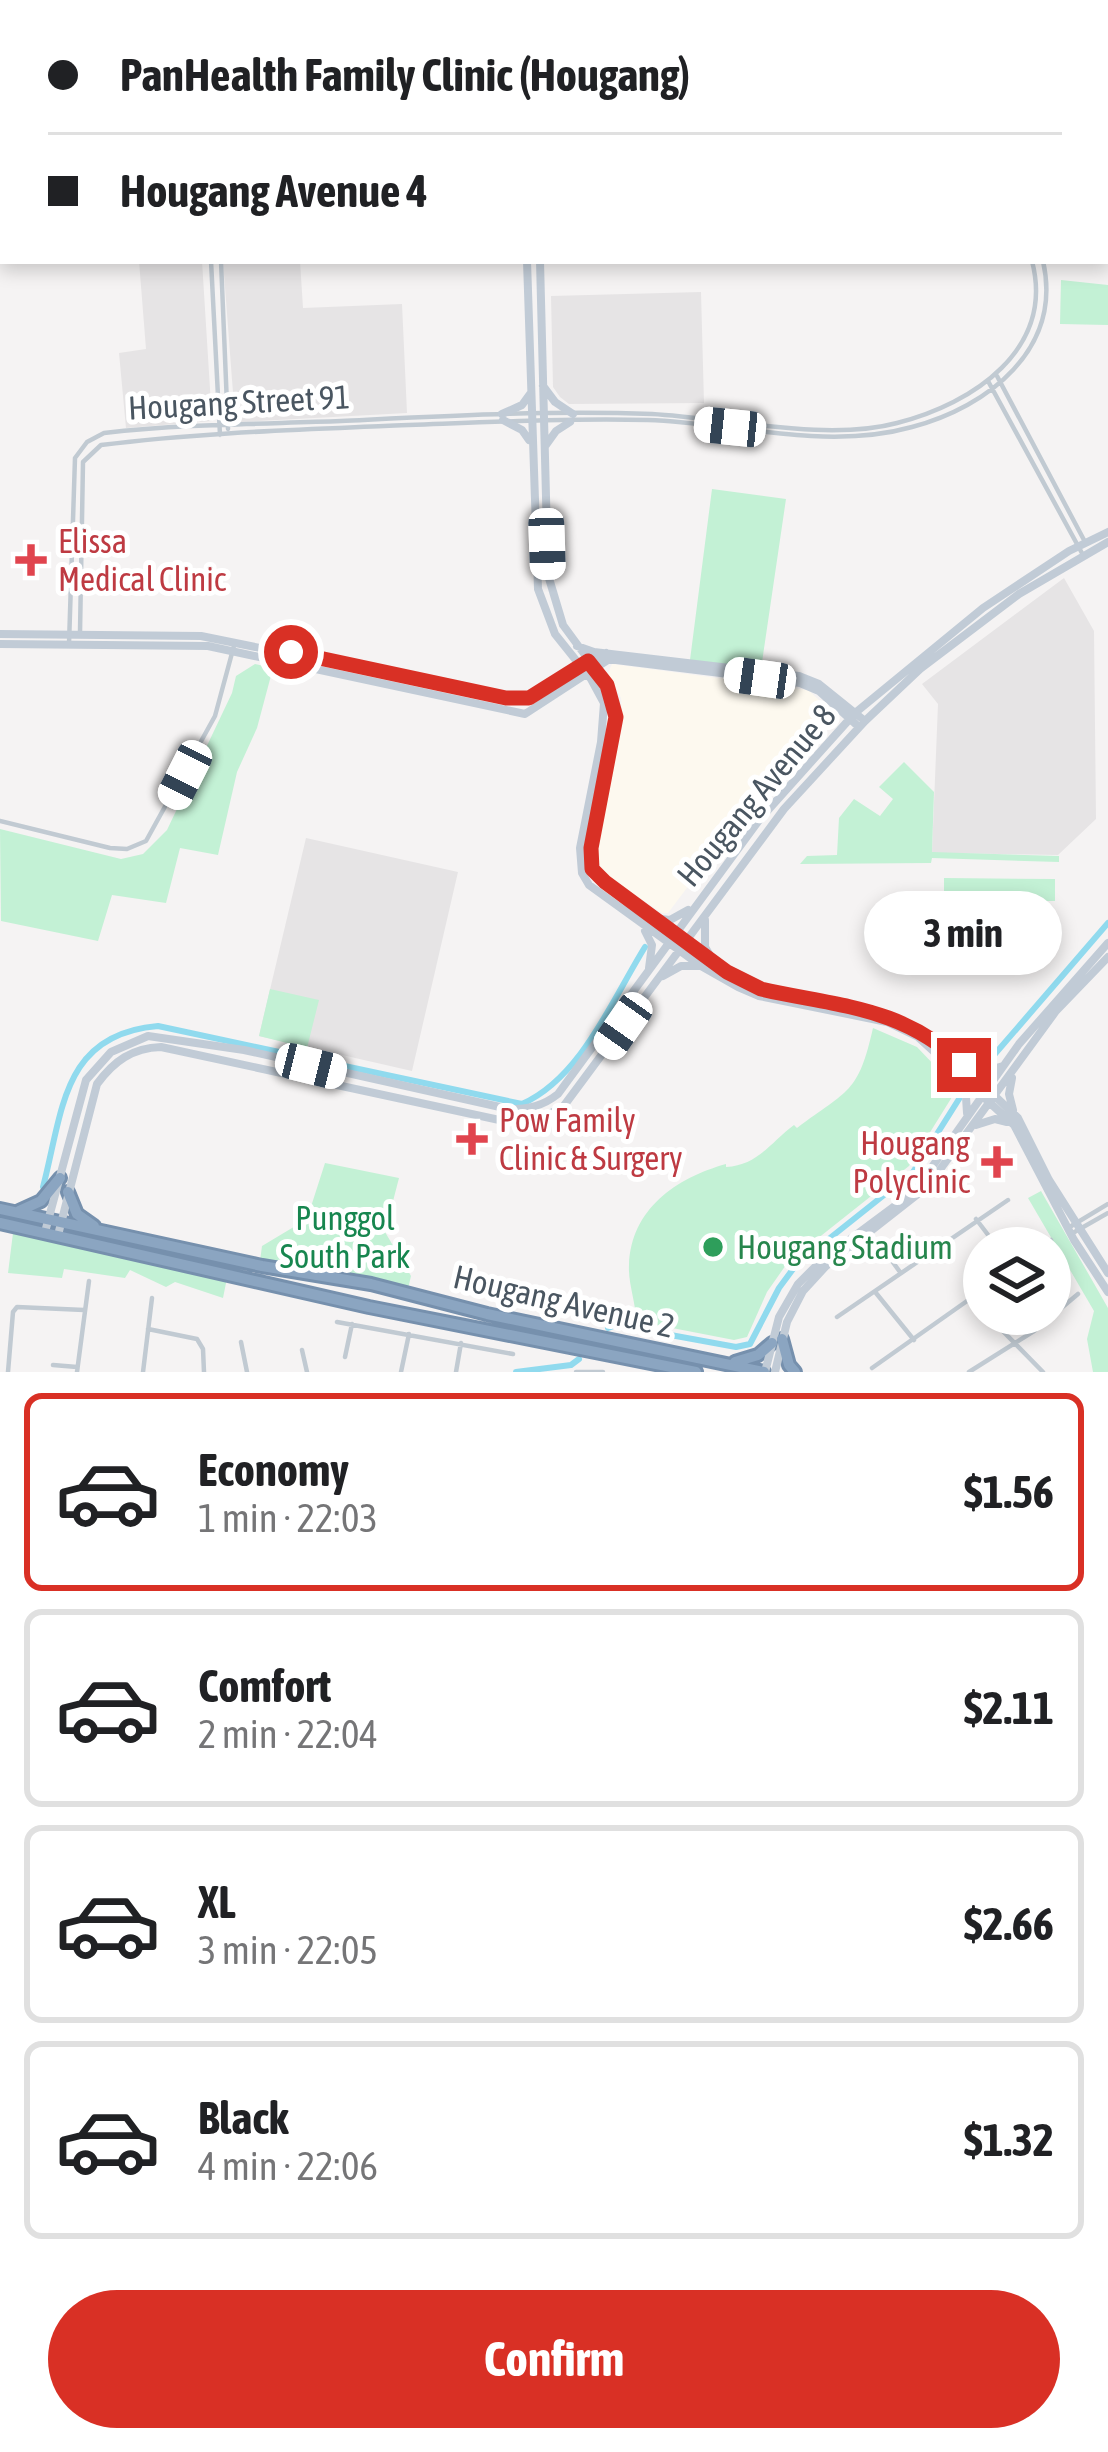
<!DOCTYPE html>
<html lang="en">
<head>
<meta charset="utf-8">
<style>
	:root { --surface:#fff; --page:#f2f2f2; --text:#202124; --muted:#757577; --line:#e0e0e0; --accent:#d93025 }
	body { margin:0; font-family:"Asap Condensed",sans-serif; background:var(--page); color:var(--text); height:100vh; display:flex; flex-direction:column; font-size:45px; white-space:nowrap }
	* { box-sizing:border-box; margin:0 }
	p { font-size:39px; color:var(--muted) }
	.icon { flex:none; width:66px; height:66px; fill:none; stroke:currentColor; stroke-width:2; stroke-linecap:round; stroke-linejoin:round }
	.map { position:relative; height:1372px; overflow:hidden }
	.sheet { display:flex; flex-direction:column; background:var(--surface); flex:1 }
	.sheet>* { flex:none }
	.top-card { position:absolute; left:0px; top:0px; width:1110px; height:264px; box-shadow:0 6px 18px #0003; display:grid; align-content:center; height:264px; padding:0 48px; background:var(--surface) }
	.tools { position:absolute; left:963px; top:1227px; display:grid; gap:24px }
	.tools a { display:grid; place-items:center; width:108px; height:108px; border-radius:50%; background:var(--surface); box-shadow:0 6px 18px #0003; font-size:60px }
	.end { position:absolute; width:54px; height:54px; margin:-27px; border:15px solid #d93025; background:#fff; box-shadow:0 0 0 6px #fff }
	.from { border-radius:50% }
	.bubble { position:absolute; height:84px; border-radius:42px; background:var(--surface); box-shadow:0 6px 18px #0003; font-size:39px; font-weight:700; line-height:84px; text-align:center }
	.car { position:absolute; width:36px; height:72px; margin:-36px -18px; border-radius:15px; box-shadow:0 0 9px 3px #0007; background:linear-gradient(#fff 24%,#345 0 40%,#fff 0 76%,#345 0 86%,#fff 0) }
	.top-card b { display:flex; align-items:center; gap:42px; height:114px; font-size:45px }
	.top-card b+b { border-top:3px solid var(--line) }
	.top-card i { width:30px; height:30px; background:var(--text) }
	ul { padding:21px 0 0; list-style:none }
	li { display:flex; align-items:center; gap:36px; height:198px; margin:0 24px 18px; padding:0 24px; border:6px solid var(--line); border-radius:18px }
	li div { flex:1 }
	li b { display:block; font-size:45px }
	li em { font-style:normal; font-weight:700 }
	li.active { border-color:var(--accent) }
	li>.icon { width:108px; height:108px; stroke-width:1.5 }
	.cta { display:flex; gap:24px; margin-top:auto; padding:24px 48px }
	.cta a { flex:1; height:138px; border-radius:72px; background:var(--accent); color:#fff; font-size:48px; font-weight:700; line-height:138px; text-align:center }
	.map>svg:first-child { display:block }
</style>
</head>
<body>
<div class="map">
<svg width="1108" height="1372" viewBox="0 0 1108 1372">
	<rect width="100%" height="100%" fill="#f5f3f3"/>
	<path fill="#fdf9ef" d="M 612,664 L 808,690 L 833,713 L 751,803 L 668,913 L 662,913 L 606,875 L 597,860 L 596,846 L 623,723 L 621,698 L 608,673 Z"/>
	<path fill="#e6e4e5" d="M 139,261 L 202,261 L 212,421 L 126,428 L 119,353 L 146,349 Z
		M 223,261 L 300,261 L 303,308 L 402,304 L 407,413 L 241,422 L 235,419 Z
		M 701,292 L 704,403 L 569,404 L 560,397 L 553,387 L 551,296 Z
		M 1064,578 L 1094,631 L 1096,819 L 1058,855 L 932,853 L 938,704 L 922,684 Z
		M 306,838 L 458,872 L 412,1071 L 259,1036 Z"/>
	<path fill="#c3f1d5" d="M 1061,280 L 1108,285 L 1108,325 L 1060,324 Z
		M 712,489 L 786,499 L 761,669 L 690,660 Z
		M 255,664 L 273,668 L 257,728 L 237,772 L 218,855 L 180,848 L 166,903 L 112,895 L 98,941 L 1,921 L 0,829 L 121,859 L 143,854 L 167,830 L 232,693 L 236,676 Z
		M 904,762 L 934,792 L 932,852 L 1059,856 L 1059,862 L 932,858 L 931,863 L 800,864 L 807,856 L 837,855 L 839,818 L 854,799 L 880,816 L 893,799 L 879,787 Z
		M 944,878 L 1055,879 L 1055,901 L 944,901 Z
		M 270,989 L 319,1000 L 307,1048 L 259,1036 Z
		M 873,1028 L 917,1047 L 957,1089 L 909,1166 L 788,1262 L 767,1292 L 747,1337 L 734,1340 L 636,1321 C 636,1302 628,1284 629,1265 C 631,1209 676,1178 726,1164 L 726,1167 C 758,1165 770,1143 794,1125 L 797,1128 C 849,1089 858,1094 873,1028 Z
		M 325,1163 L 399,1178 L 385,1232 L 411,1276 L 407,1293 L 260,1261 L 262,1246 L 307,1219 Z
		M 1041,1191 L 1108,1308 L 1108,1372 L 1093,1372 L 1087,1339 L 1094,1311 L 1028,1198 Z
		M 13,1233 L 227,1278 L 223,1298 L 175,1282 L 166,1287 L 130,1270 L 125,1278 L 64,1269 L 62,1278 L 8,1273 Z"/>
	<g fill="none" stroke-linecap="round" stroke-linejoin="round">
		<path stroke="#90daee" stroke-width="6" d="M 1024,0 L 1027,3
			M 1107,65 L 1108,66
			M 988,1062 L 1108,923
			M 43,1187 C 63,1111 62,1034 158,1026 L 522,1104 C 581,1078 612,1000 645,947
			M 608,1328 L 616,1325 L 736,1347 L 750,1344 L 779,1288 L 796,1265 L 913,1172 L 959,1099
			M 516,1372 L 571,1365 L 579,1359"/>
		<defs>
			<path id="highway" d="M 68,1192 L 77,1214 L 94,1226
				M 0,1209 L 262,1266 L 371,1284 L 487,1314 L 764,1372
				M 19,1211 L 41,1201 L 60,1178
				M 0,1223 L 369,1307 L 696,1372
				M 782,1339 L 789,1365 L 795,1372
				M 735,1362 L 758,1355 L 772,1343"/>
		</defs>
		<use href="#highway" stroke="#7690ad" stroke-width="16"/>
		<path stroke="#c1cad2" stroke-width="4.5" d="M 224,0 L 224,3
			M 357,0 L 360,3
			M 448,0 L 451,3
			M 591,0 L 594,3
			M 0,1 L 3,7
			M 207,3 L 208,0
			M 419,3 L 422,0
			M 509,3 L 512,0
			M 614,3 L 618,0
			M 752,3 L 756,0
			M 0,15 L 3,19
			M 211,261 L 220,435
			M 221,261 L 228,429
			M 997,376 L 1084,540
			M 988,381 L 1083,555
			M 80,633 L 83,462 L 101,445 C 195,433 290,430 384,426 C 472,423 560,418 648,420 C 735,423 826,451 912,427 C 988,407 1063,349 1043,261
			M 69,644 L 75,458 L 87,442 L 104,433 C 182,424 262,424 341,421 C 444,416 548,410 652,414 C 726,418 827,442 897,423 C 973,404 1055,349 1032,261
			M 0,821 L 110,848 L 127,849 L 146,841 L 215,716 L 235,642
			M 976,1219 L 998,1248
			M 1068,1228 L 1108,1204
			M 1071,1234 L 1108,1213
			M 1040,1248 L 1051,1240
			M 884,1250 L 900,1272
			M 876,1293 L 914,1340
			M 973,1297 L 984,1312
			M 986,1314 L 1043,1372
			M 837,1317 L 1008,1200
			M 337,1322 L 513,1354
			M 148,1329 L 197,1339 L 203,1349 L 204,1372
			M 241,1342 L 247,1372
			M 302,1350 L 307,1372
			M 345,1357 L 352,1324
			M 53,1365 L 77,1367
			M 872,1368 L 984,1289
			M 8,1372 L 13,1312 L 17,1307 L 84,1310
			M 77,1372 L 89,1281
			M 143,1372 L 152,1298
			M 401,1372 L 409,1334
			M 456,1372 L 461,1343
			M 576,1372 L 603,1372
			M 969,1372 L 1034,1331 L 1078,1294"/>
		<path stroke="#c1cbd6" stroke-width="8" d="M 527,261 L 538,589 L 555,634 L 591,679 L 604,703 L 601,742 L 580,848 L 582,873 L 589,885 L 701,966 L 738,987 L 759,996 L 887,1022 L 918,1037 L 1014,1125 L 1074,1240 L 1108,1292
			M 540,261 L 548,575 L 563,625 L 607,685 L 613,700 L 615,734 L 591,848 L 592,869 C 620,905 719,969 761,989 L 890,1016 L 935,1039 L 1018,1118 L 1049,1180 L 1108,1273
			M 543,386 L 555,402 L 573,414
			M 502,414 L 522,405 L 530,394
			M 503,420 L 522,430 L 529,440
			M 546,445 L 556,431 L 570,422
			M 0,634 L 201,636 L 506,698 L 529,698 L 606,653
			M 0,644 L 208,646 L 525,714 L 608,660 L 616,660 L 800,683 L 819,691 L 859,727
			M 577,646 L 594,652 L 799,676 L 819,684 L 865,721
			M 652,918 L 670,920 L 688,910
			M 705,920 L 705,947 L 711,957
			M 645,931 L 652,945 L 649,968
			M 663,976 L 681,966 L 699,966
			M 971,1068 L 989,1070 L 1003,1066
			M 1012,1078 L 1009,1094 L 1013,1110
			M 965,1081 L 967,1113
			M 976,1125 L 995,1119 L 1007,1122
			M 45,1232 L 86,1080 L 111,1052 L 148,1036 L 244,1050 L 509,1109 C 529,1109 543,1106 558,1094 L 760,819 L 855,713 L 983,608 L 1069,551 L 1108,532
			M 58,1235 L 97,1084 C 114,1061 132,1048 161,1047 L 504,1121 L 538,1119 L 563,1107 L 784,809 L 865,721 L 920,669 L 1019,594 L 1108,542
			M 765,1372 L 779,1317 L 798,1284 L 821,1261 L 915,1191 L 1019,1044 L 1108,943
			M 775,1372 L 787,1322 L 803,1291 L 826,1266 L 928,1186 L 1056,1011 L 1108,957"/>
		<path stroke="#b3c2d1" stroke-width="8" d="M 1056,0 L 1059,3
			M 1075,0 L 1079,3
			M 877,3 L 879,0
			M 893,3 L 895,0
			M 1107,26 L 1108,27
			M 1107,42 L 1108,43
			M 0,215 L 3,215
			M 0,231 L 3,231"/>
		<use href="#highway" stroke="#8ba5c1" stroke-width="10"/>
	</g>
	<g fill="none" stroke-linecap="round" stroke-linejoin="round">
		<path stroke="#d93025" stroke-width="15" d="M 291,652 L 506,698 L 529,698 L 588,661 L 607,685 L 616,717 L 591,848 L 592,869 L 605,882 L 727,972 L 761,989 C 841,1007 901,1006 964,1065"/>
	</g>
	<g fill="#e0444e" stroke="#fff" stroke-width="4.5">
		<path d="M25 542h12v12h12v12h-12v12h-12v-12h-12v-12h12z"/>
		<path d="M466 1121h12v12h12v12h-12v12h-12v-12h-12v-12h12z"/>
		<path d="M991 1144h12v12h12v12h-12v12h-12v-12h-12v-12h12z"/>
	</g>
	<circle fill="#2e9e5b" stroke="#fff" stroke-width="4.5" cx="713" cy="1247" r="12"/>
	<g text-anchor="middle" stroke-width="10" stroke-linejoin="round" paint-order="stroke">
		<g font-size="33" fill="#4a5661" stroke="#fff">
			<text transform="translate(239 402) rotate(-3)" y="12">Hougang Street 91</text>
			<text transform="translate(756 795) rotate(-50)" y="12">Hougang Avenue 8</text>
			<text transform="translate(564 1301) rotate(13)" y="12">Hougang Avenue 2</text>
		</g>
		<g font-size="33" fill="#be3a42" stroke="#fff" text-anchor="start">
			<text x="58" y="553">Elissa<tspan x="58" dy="38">Medical Clinic</tspan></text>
			<text x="499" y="1132">Pow Family<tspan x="499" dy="38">Clinic &amp; Surgery</tspan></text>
			<text x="970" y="1155" text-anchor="end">Hougang<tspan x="970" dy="38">Polyclinic</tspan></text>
		</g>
		<g font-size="33" fill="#17864f" stroke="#fff">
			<text x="345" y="1230">Punggol<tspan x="345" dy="38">South Park</tspan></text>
		</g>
		<g font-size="33" fill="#27864d" stroke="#fff" text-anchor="start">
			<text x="737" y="1259">Hougang Stadium</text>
		</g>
	</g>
</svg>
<div class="tools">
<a><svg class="icon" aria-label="layers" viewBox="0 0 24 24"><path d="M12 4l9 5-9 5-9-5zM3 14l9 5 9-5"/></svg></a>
</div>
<i class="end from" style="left:291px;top:652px"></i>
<i class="end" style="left:964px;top:1065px"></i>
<div class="bubble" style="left:864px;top:891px;width:198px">3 min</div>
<i class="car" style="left:730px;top:427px;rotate:276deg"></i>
<i class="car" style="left:547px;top:544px;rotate:178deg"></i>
<i class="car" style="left:760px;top:678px;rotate:278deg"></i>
<i class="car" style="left:185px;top:775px;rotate:207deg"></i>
<i class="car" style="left:623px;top:1026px;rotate:215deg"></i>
<i class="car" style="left:311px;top:1066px;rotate:104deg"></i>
<div class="top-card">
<b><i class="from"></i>PanHealth Family Clinic (Hougang)</b>
<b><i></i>Hougang Avenue 4</b>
</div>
</div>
<section class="sheet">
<ul>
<li class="active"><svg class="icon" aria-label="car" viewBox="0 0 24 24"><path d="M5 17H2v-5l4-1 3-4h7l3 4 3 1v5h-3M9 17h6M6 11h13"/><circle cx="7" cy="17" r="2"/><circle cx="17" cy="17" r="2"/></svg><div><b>Economy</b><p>1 min · 22:03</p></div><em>$1.56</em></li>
<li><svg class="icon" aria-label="car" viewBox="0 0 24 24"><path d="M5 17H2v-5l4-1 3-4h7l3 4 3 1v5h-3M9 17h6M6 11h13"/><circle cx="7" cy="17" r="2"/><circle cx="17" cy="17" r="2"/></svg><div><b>Comfort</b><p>2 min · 22:04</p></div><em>$2.11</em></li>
<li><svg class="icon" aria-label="car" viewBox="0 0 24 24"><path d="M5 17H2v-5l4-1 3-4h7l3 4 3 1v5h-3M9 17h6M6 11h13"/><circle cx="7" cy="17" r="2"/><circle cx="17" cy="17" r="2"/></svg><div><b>XL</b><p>3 min · 22:05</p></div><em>$2.66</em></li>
<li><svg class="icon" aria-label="car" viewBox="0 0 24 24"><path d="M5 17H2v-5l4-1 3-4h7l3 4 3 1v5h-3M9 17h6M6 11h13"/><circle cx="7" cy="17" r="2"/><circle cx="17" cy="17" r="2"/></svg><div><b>Black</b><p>4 min · 22:06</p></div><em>$1.32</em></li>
</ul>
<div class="cta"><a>Confirm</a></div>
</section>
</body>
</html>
